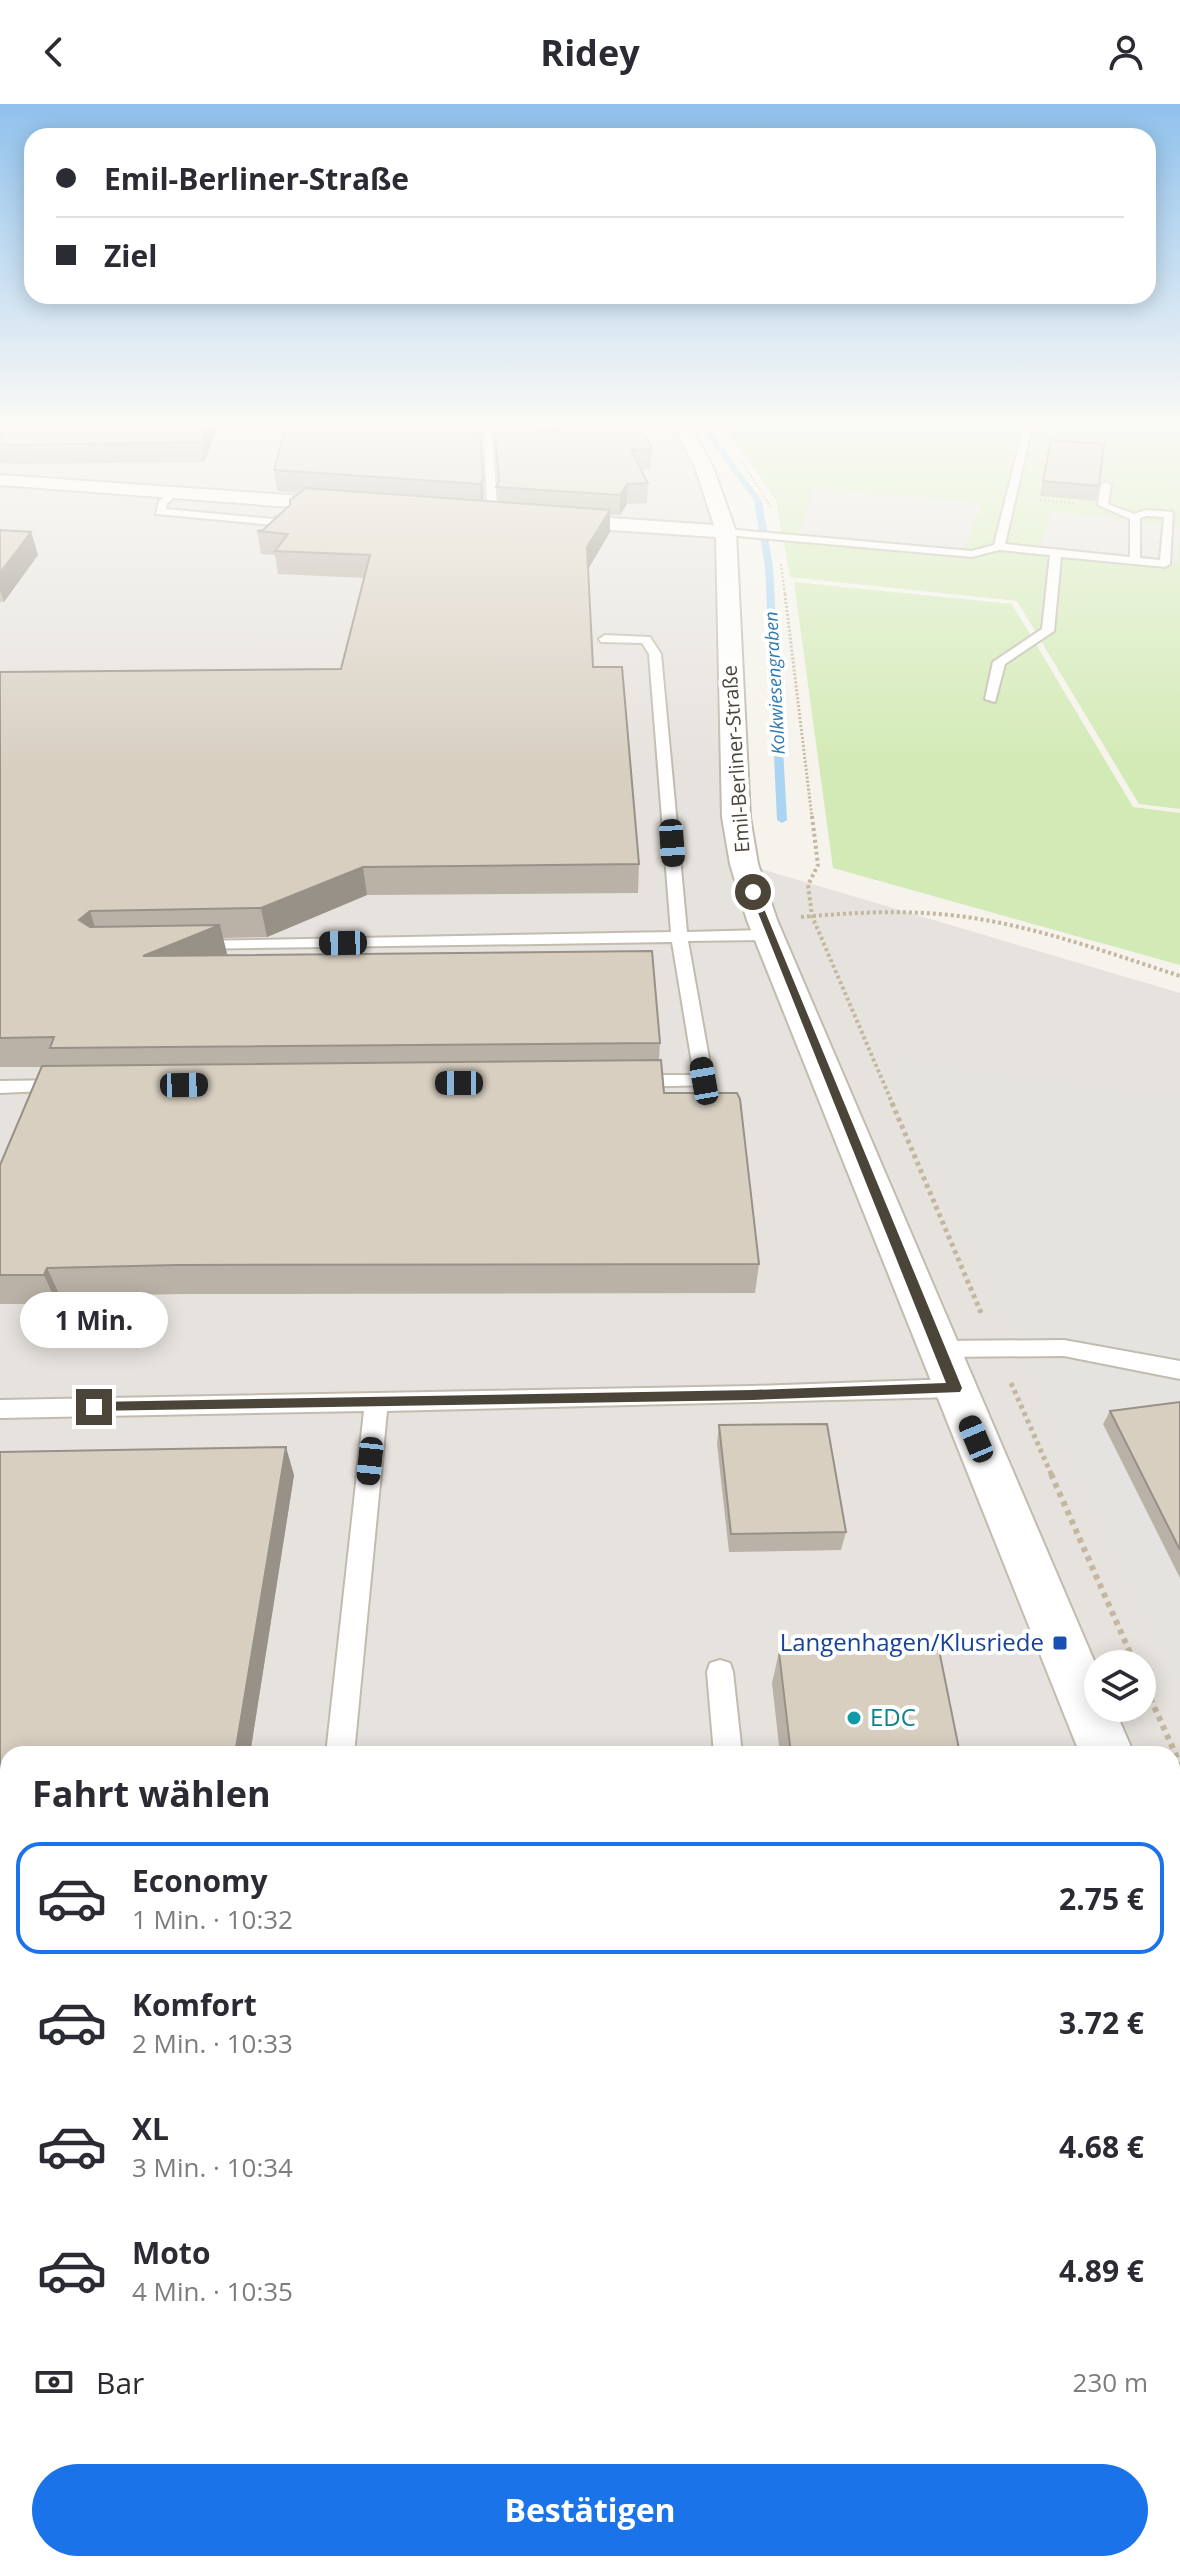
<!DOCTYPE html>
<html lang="de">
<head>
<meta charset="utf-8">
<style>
	:root { --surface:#fff; --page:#f2f2f3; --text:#2b2b33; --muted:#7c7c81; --line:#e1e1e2; --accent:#1a73e8 }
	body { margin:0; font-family:"Open Sans",sans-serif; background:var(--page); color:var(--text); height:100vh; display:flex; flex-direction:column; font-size:30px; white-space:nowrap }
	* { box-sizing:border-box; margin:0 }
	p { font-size:26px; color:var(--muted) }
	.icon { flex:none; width:44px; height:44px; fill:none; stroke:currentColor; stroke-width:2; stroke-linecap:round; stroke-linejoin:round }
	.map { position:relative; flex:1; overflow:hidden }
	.sheet { position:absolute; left:0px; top:1642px; width:1180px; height:826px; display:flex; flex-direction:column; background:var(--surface); border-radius:24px 24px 0 0; box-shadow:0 4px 20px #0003 }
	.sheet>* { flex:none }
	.hud { position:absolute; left:24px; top:24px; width:1132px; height:176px; border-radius:24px; box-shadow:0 4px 20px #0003; display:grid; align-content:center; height:176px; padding:0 32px; background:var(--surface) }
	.tools { position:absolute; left:1084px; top:1546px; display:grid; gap:16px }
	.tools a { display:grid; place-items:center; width:72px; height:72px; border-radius:50%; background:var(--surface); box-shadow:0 4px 20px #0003; font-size:40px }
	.end { position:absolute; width:36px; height:36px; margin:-18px; border:10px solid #4b4439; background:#fff; box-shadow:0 0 0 4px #fff }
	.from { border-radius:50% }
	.bubble { position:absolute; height:56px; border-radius:28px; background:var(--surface); box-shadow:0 4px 20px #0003; font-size:26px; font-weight:700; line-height:56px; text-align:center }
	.car { position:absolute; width:24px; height:48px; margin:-24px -12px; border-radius:10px; box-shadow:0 0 6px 2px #0007; background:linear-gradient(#222 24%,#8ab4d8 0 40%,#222 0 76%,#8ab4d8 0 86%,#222 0) }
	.hud b { display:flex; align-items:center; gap:28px; height:76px; font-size:30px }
	.hud b+b { border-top:2px solid var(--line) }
	.hud i { width:20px; height:20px; background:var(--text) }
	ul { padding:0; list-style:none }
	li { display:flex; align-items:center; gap:24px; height:112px; margin:0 16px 12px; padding:0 16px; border:4px solid transparent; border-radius:24px }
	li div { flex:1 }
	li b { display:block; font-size:30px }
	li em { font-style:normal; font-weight:700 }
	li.active { border-color:var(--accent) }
	li>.icon { width:72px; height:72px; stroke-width:1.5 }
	h2 { padding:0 32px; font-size:36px; line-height:96px }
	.pay { display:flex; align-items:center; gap:20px; height:88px; padding:0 32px; font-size:30px }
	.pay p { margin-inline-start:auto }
	.primary-button { display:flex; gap:16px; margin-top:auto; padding:16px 32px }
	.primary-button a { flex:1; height:92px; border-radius:48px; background:var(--accent); color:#fff; font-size:32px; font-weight:700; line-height:92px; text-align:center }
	header { display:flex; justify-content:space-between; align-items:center; height:104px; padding:0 32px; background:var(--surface); font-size:36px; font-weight:700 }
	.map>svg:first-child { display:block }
</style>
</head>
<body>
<header><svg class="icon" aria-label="back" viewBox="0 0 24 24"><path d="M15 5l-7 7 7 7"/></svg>Ridey<svg class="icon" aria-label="person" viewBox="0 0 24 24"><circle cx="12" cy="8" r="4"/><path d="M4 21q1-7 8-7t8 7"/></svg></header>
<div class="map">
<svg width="1180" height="2467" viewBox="0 0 1180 2467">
	<rect width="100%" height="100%" fill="#f6f3ec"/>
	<path fill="#e6e2dd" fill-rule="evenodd" d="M 0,318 L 679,318 L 720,408 L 744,760 L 1180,889 L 1180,2467 L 0,2467 ZM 1098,1560 L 1142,1560 L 1142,1604 L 1098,1604 ZM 8,1650 L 1172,1650 L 1172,2460 L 8,2460 Z"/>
	<path fill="#d2eab5" d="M 721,318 L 1180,318 L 1180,705 L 1139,700 L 1017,497 L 790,473 L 776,396 Z
		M 794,478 L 1012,500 L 1133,703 L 1180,709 L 1180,861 L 833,764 Z"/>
	<path fill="#e5e3e0" d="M 815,384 L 982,399 L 965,445 L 798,429 Z
		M 1051,407 L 1180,423 L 1178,459 L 1040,444 Z
		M 891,956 L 1180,999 L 1180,1576 L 1022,1242 Z"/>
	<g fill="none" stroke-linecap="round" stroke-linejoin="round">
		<path fill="#a9d4f2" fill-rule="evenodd" d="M 697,318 L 703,318 L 762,397 L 773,463 L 787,716 L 782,719 L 777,716 L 765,463 L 754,397 Z"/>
		<defs>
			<path id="lane" d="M 483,318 L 491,318 L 497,398 L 484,414 L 479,411 L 487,398 Z
				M 1025,318 L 1033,318 L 1005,440 L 1130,453 L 1130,415 L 1098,401 L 1101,381 L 1106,378 L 1111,381 L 1108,400 L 1134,410 L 1146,406 L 1173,408 L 1170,460 L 1165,463 L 1061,453 L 1054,527 L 1005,560 L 995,598 L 985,595 L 993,558 L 1042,525 L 1050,451 L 999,446 L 972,453 L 726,431 L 721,428 L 726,425 L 972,447 L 994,441 ZM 1147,412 L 1164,413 L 1160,456 L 1140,454 L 1140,414 Z
				M 174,385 L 179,388 L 167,400 L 166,405 L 273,415 L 293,405 L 302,407 L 274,421 L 156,410 L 159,397 Z
				M 605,531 L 650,533 L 661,550 L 687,828 L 768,826 L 776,831 L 768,836 L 688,837 L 713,977 L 710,981 L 633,983 L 624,977 L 633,971 L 694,971 L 672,838 L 191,845 L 191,839 L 197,837 L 671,828 L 649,550 L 642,539 L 601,538 L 599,535 Z
				M 63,976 L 69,978 L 72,982 L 69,986 L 0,989 L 0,977 Z
				M 1064,1236 L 1180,1257 L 1180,1275 L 1064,1252 L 939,1253 L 931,1251 L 928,1245 L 931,1239 L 939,1237 Z
				M 955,1275 L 963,1278 L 966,1284 L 963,1290 L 955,1293 L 387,1307 L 354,1650 L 326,1650 L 364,1307 L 0,1314 L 0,1296 L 752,1282 Z
				M 720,1556 L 730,1559 L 733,1568 L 742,1650 L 714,1650 L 707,1568 L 710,1559 Z
				M 790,2460 L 830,2460 L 830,2467 L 790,2467 Z"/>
			<path id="street" d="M 671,318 L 687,318 L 713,363 L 736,428 L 750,713 L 758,760 L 777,816 L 1098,1566 L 1098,1604 L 1114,1604 L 1134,1650 L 1080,1650 L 747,816 L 730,760 L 722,713 L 716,433 L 551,422 L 541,416 L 551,410 L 714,421 L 695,363 Z
				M 0,371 L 345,395 L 354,401 L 345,407 L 0,381 Z
				M 1172,1775 L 1180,1778 L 1180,1853 L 1172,1850 Z"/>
		</defs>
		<use href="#lane" stroke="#c2bbae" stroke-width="4"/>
		<use href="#street" stroke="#c2bbae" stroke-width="4"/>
		<path stroke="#c4b79f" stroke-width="2" stroke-dasharray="2 2" stroke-linecap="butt" d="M 742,358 L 771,403
			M 1040,396 L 1074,399
			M 781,460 L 785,492"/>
		<path stroke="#c4b79f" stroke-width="3" stroke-dasharray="2 2" stroke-linecap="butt" d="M 785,490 L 812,714"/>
		<path stroke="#c4b79f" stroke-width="4" stroke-dasharray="3 3" stroke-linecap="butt" d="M 812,712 L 818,761 L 808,781 L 812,812 L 893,1001
			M 801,813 C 858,808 916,805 973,814 C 1044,825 1112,850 1180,872"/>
		<path stroke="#c4b79f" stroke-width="5" stroke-dasharray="4 4" stroke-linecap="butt" d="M 892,999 L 982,1211
			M 1011,1279 L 1052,1372"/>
		<path stroke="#c4b79f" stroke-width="6" stroke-dasharray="5 5" stroke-linecap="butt" d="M 1051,1370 L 1135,1560
			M 1142,1576 L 1180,1660"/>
		<path stroke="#c4b79f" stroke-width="8" stroke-dasharray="6 6" stroke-linecap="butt" d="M 1172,1964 L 1180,1984"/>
		<use href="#lane" fill="#fff" fill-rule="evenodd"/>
		<use href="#street" fill="#fff" fill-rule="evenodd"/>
	</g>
	<path fill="#bab2a6" d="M 0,318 L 220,318 L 204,358 L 20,360 L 0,359 Z
		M 287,318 L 465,318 L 465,329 L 480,329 L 484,397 L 497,398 L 496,383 L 553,328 L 549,318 L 637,318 L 652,345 L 651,365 L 641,365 L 648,379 L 647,399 L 627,400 L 620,411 L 610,411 L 610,428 L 588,465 L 593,563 L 639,760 L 638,789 L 367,791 L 267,833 L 223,834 L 227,850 L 222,852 L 660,939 L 659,956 L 664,989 L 759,1160 L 755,1189 L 187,1190 L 60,1192 L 57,1200 L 0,1200 L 0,1061 L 42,963 L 0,963 L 0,568 L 341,565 L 364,474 L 278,470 L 275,451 L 261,450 L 257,427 L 263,426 L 290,401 L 300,389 L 277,387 L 274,366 Z
		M 1051,336 L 1099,382 L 1096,397 L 1040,392 Z
		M 0,426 L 31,428 L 38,451 L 4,498 L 0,498 Z
		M 1180,1298 L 1180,1474 L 1103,1320 L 1110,1307 Z
		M 719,1321 L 846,1428 L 841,1446 L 729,1448 L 717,1340 Z
		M 0,1348 L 294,1371 L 250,1650 L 8,1650 L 8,2017 L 0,2018 Z
		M 779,1548 L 960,1650 L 780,1650 L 772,1579 Z
		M 873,2460 L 1130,2460 L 1131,2467 L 874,2467 Z"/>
	<path fill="#979187" d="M 209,318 L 220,318 L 204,358 L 201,338 Z
		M 483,376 L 484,397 L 481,402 L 480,380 Z
		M 627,380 L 627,400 L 620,411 L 620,391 Z
		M 610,406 L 610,428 L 587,467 L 587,443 Z
		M 31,428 L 38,451 L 4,498 L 0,486 L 0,469 Z
		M 363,763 L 367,791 L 267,833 L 261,804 Z
		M 90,807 L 99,836 L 79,816 Z
		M 220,821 L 227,850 L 151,881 L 143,852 Z
		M 47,1164 L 60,1192 L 57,1200 L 44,1171 Z
		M 286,1343 L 294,1371 L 250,1650 L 235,1650 Z
		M 163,2460 L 182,2460 L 181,2467 L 162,2467 Z"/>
	<path fill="#d8cfc1" stroke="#979187" stroke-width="2" d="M 0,318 L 209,318 L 201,338 L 15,341 L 0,340 Z
		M 287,318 L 464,318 L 464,330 L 480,329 L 483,376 L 480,380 L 274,366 Z
		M 556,318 L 637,318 L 652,345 L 631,346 L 648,379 L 627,380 L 620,391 L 496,383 L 499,378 L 495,330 L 560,327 Z
		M 1051,336 L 1104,340 L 1099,382 L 1043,377 Z
		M 306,384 L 610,406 L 587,443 L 593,563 L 622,563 L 639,760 L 363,763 L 261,804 L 90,807 L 79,816 L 90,823 L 220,821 L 143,852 L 652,847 L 660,939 L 50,944 L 54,933 L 0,934 L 0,568 L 341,565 L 370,451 L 275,447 L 288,430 L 257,427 L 263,426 L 290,401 L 290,396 Z
		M 0,426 L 31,428 L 0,469 Z
		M 661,956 L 664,989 L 737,989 L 740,995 L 759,1160 L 177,1161 L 47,1164 L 44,1171 L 0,1171 L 0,1061 L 42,962 Z
		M 1180,1298 L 1180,1446 L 1110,1307 Z
		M 827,1320 L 846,1428 L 731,1430 L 719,1321 Z
		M 286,1343 L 235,1650 L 8,1650 L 8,2003 L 0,2003 L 0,1348 Z
		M 939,1546 L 960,1650 L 791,1650 L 779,1548 Z
		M 0,2294 L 8,2294 L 8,2460 L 163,2460 L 162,2467 L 0,2467 Z
		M 257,2460 L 749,2460 L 750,2467 L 256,2467 Z
		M 889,2460 L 1130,2460 L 1131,2467 L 890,2467 Z"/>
	<linearGradient id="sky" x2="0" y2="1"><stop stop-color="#8fc1ec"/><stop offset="0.48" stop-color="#fbfaf6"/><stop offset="1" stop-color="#fbfaf6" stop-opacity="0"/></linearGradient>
	<rect width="1180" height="664" fill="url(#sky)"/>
	<path fill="#4b4439" d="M 749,786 L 757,788 L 962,1284 L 960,1288 L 752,1296 L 89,1307 L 87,1303 L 94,1298 L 752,1286 L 946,1279 Z"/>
	<rect fill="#1a4fb4" stroke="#fff" stroke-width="3" x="1052" y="1531" width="16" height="16" rx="4"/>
	<circle fill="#0f9aa8" stroke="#fff" stroke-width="3" cx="854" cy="1614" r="8"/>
	<g text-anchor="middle" stroke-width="8" stroke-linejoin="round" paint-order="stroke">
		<g font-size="18" font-style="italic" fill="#2e7ab2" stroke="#fff">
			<text transform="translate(775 579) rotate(-93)" y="6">Kolkwiesengraben</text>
		</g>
		<g font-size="20" fill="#4b4439" stroke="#fff">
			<text transform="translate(736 655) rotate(-94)" y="7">Emil-Berliner-Straße</text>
		</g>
		<g font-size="24" fill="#164399" stroke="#fff" text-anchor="end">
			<text x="1044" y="1547">Langenhagen/Klusriede</text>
		</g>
		<g font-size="24" fill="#0d838f" stroke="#fff" text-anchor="start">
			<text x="870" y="1622">EDC</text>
		</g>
	</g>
</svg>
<div class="tools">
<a><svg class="icon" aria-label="layers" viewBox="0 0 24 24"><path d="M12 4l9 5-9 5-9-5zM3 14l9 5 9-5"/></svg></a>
</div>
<i class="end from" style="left:753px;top:788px"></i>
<i class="end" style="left:94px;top:1303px"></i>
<div class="bubble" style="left:20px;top:1188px;width:148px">1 Min.</div>
<i class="car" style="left:672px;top:739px;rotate:176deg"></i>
<i class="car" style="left:343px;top:839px;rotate:269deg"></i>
<i class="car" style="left:704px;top:977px;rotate:350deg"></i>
<i class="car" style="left:459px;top:979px;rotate:270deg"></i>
<i class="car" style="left:184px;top:981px;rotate:89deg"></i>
<i class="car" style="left:976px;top:1335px;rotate:337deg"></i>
<i class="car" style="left:370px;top:1357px;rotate:186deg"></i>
<div class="hud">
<b><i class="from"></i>Emil-Berliner-Straße</b>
<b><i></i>Ziel</b>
</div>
<section class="sheet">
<h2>Fahrt wählen</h2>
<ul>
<li class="active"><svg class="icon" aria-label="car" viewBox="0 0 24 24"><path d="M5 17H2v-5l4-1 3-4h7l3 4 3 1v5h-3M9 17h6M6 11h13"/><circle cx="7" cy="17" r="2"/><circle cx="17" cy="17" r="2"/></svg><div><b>Economy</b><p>1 Min. · 10:32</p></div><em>2.75 €</em></li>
<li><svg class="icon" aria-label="car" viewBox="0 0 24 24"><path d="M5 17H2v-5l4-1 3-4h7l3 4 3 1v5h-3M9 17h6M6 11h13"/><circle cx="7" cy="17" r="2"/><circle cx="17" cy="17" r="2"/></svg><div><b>Komfort</b><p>2 Min. · 10:33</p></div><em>3.72 €</em></li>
<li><svg class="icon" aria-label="car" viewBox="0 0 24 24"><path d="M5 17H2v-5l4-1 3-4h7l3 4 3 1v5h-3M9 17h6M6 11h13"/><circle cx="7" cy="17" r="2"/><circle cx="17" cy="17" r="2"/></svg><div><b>XL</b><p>3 Min. · 10:34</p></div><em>4.68 €</em></li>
<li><svg class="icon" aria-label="car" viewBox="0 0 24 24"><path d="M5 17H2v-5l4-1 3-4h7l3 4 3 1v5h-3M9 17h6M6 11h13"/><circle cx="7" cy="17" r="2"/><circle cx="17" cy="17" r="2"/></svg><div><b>Moto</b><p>4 Min. · 10:35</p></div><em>4.89 €</em></li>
</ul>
<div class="pay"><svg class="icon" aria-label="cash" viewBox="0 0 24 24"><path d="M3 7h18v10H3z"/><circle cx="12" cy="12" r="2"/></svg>Bar<p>230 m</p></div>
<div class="primary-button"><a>Bestätigen</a></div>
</section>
</div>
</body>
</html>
